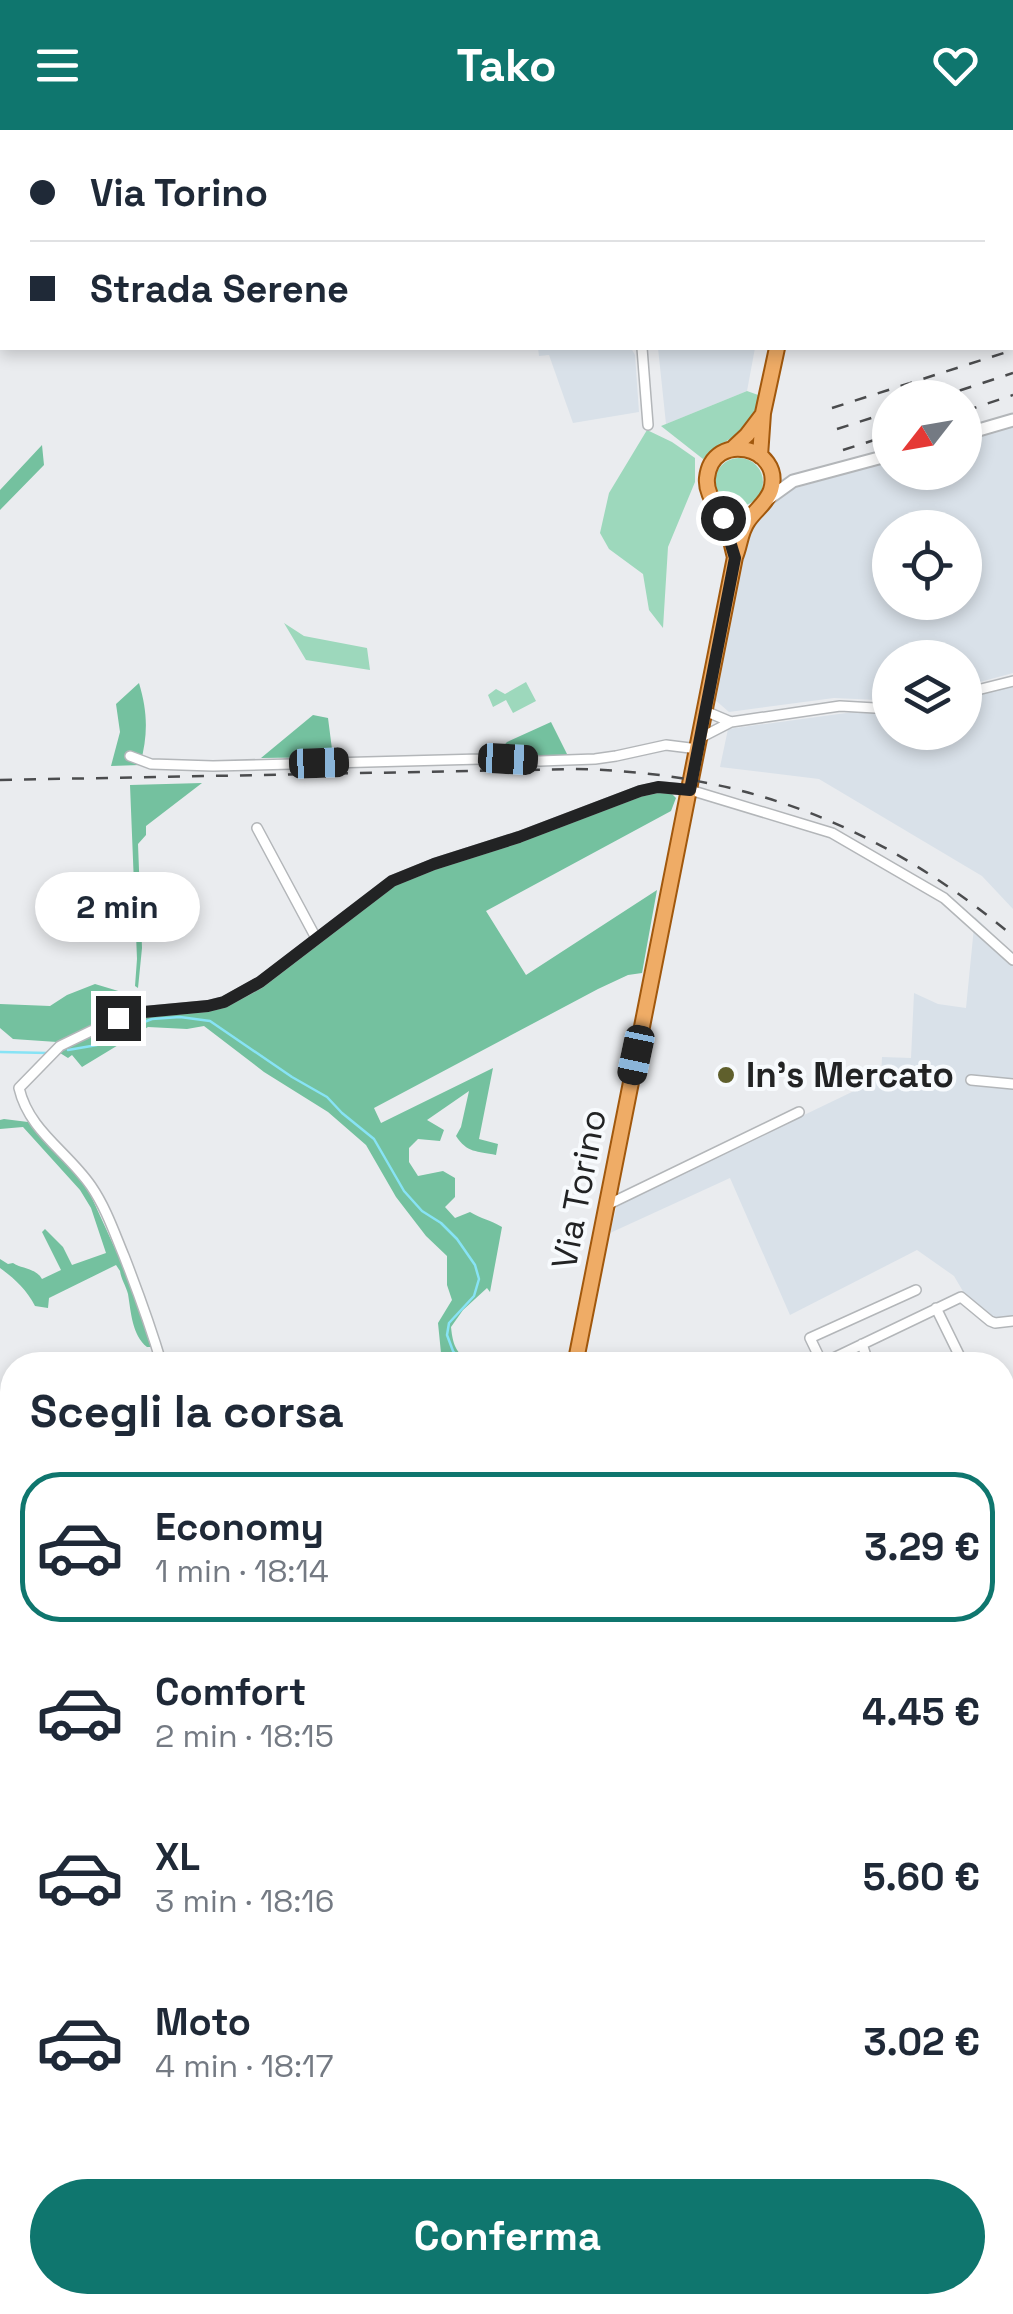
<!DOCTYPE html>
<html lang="it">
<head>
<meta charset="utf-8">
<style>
	:root { --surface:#fff; --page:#f2f2f3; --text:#1f2937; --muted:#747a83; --line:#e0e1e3; --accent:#0f766e }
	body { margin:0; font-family:"Space Grotesk",sans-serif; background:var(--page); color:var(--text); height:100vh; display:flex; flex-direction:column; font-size:38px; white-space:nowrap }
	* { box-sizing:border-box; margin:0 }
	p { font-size:32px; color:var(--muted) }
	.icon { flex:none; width:55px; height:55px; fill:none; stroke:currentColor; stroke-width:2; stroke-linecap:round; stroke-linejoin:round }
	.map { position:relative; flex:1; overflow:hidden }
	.side { position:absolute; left:0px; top:1222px; width:1015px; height:962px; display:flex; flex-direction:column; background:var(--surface); border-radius:40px 40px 0 0; box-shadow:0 5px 15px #0003 }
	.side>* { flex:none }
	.banner { position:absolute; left:0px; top:0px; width:1015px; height:220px; box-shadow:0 5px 15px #0003; display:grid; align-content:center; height:220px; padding:0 30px; background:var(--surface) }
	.needle { width:65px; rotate:239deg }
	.tools { position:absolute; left:872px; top:250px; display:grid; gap:20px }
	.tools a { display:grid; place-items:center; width:110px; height:110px; border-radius:50%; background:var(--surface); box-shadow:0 5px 15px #0003; font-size:50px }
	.end { position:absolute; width:45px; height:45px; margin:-22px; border:12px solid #222324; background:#fff; box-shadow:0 0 0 5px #fff }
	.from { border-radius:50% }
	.bubble { position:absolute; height:70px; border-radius:35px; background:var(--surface); box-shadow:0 5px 15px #0003; font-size:32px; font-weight:800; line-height:70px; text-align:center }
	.car { position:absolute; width:30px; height:60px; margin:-30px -15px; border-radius:12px; box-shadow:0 0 8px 2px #0007; background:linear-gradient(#222 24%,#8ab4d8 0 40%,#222 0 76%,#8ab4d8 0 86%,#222 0) }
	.banner b { display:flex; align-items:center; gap:35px; height:95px; font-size:38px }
	.banner b+b { border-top:2px solid var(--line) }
	.banner i { width:25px; height:25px; background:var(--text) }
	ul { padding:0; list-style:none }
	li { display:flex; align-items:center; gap:30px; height:150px; margin:0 20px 15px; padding:0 10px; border:5px solid transparent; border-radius:40px }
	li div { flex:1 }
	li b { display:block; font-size:38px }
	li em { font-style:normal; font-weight:800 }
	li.selected { border-color:var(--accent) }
	li>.icon { width:90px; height:90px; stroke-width:1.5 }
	h2 { padding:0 30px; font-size:45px; line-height:120px }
	.primary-button { display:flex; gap:20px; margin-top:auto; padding:20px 30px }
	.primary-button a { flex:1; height:115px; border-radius:60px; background:var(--accent); color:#fff; font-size:40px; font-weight:800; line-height:115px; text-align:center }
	header { display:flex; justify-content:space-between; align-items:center; height:130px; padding:0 30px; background:var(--accent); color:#fff; font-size:45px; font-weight:800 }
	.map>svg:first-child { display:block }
</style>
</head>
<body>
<header><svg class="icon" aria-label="menu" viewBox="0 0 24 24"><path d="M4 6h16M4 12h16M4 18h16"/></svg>Tako<svg class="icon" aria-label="heart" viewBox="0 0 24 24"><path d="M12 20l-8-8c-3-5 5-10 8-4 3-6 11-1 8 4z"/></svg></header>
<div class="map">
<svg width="1013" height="2184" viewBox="0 0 1013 2184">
	<rect width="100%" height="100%" fill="#eaecef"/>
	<path fill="#d9e1e9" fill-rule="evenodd" d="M 538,218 L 631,218 L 635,225 L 639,282 L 573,293 L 549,225 L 539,226 Z
		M 658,218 L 755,218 L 747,261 L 666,294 Z
		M 1013,295 L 1013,543 L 965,556 L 965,528 L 890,528 L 890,568 L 877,570 L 834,568 L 729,582 L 714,569 L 742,424 L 752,394 L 778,366 L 789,360 L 890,331 L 890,342 L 965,342 L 965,309 ZM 890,398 L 965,398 L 965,472 L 890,472 Z
		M 1013,554 L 1013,779 L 982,746 L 819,649 L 720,637 L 728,599 L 890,577 L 890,602 L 965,602 L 965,565 Z
		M 975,787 L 1013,823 L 1013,1186 L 994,1188 L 964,1163 L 954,1146 L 917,1120 L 790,1185 L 730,1048 L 610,1103 L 617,1075 L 881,948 L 882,927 L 911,928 L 914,863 L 938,874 L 966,878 Z"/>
	<path fill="#9dd8bc" d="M 747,261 L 761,266 C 750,307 730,303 703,329 L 661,296 Z
		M 647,300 L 672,312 L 695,328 L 695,352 L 668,417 L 663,498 L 649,480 L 643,444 L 609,419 L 600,403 L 609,363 Z
		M715 352a24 24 0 1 1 48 0a24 24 0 1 1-48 0Z
		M 284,493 L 304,506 L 367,518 L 370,540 L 306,530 Z
		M 526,552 L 536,571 L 513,583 L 506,570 L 493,577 L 488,565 L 496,559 L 505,564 Z"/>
	<path fill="#74c19f" d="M 42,315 L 44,335 L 0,380 L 0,360 Z
		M 139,553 C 148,583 148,605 140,635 L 111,636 L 120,602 L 116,574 Z
		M 313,585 L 328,588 L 333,627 L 261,628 Z
		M 551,592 L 568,626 C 545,626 521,628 500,620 L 507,612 Z
		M 202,653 L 146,696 L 146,705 L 138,714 L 142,818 L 138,858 L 135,856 L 137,829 L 130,655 Z
		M 657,662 L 672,664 L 676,668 L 671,681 L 486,781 L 526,845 L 657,760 L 642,843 L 628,845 L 598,859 L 374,978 L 381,993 L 493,938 L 479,1009 L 498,1014 L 496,1025 C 477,1021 467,1023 456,1006 L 461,997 L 469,961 L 427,990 L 444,1000 L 440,1011 L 418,1009 L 409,1018 L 409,1032 L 418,1046 L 443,1041 L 455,1048 L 455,1067 L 445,1077 L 455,1088 L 470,1082 C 481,1089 491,1090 502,1097 L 490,1162 L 487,1158 L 463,1180 L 451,1197 C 453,1217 457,1225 475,1235 L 455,1235 L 441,1223 L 438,1193 L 452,1170 L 447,1155 L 447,1126 L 426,1106 L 396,1067 L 366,1015 L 328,982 L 264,942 L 204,896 L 187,899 L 148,897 L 82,937 L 72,925 L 68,928 L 60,923 C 87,904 123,889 155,884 C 179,881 202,882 226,875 L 395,753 L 414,744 L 641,663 Z
		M 95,854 L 135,866 L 116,883 L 100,893 L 57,912 L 13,909 L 0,898 L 0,874 L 50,876 L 67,865 Z
		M 4,989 L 28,992 L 86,1055 L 134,1160 L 153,1217 L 147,1217 C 132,1205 131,1182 128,1164 C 126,1156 121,1149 120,1141 L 116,1135 L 49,1168 L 48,1178 L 35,1176 C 27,1160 14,1148 0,1138 L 0,1129 L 8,1134 L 13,1133 C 22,1139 36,1138 42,1149 L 61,1140 L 42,1102 L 45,1099 L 63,1117 L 72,1135 L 106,1123 L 91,1078 L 80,1060 L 23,997 L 0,999 L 0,990 Z"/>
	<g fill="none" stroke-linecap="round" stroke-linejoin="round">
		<path stroke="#87e3f5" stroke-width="2.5" d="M 68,920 L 97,915 L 123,900 L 152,889 L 180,887 L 210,891 L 292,947 L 327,967 L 342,983 L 374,1009 L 404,1061 L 422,1081 L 441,1093 L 457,1109 L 475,1135 L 479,1149 L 474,1166 L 449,1193 L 447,1205 L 453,1221 L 465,1235
			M 0,922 L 48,923
			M 0,1618 L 12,1616
			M 1002,1663 L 1013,1665"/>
		<defs>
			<path id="minor" d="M 625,0 L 625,2
				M 642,218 L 648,295
				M 965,563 L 1013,551
				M 705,581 L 731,592
				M 700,608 L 731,592 L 840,576 L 875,578 L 890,576
				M 130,626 L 151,634 L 213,636 L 481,629 L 501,626 L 508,629 L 540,631 L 595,629 L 616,626 L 666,615 L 698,619
				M 257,698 L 316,808
				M 971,950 L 1013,954
				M 607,1075 L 799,982
				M 936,1178 L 964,1235
				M 862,1214 L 869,1235
				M 162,1235 C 151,1198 138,1162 124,1126 C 114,1102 106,1078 91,1056 C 67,1021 29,1001 19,958 L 60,916 L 118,888 L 144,882 L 208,876 L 224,872 L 259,853 L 392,751 L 434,734 L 519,707 L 640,661 L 659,657 L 690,660 L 832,703 L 944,768 L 1013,830
				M 819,1235 L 961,1167 L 990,1191 L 995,1193 L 1013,1191
				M 823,1235 L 810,1208 L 916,1160
				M 1002,1433 L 1013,1419
				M 1002,1474 L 1013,1471
				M 0,1641 L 12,1643
				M 3,2159 L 11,2159 L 3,1966 L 12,1966
				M 84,2172 L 84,2184
				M 261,2172 L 266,2184
				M 327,2172 L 333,2184
				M 729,2172 L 735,2184
				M 226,2184 L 251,2173
				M 428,2184 L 426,2176 L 434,2172"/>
			<path id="tertiary" d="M 965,304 L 1013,290
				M 768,369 L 793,351 L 890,325
				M 0,1606 L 12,1602"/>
			<path id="primary" d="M 819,2 L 819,0
				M 732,319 L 747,305 L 763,284
				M 760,326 L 763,283 L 777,218
				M 575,1235 L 735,427 C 740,416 740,402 748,391 C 755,380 767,373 771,360 C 784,316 712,300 707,348 C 705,366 721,380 727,397 C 731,407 732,417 735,427
				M 580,2172 L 583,2184"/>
		</defs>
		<use href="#minor" stroke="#b3b6b9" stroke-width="12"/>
		<use href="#tertiary" stroke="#b3b6b9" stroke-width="15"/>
		<use href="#primary" stroke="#a1580d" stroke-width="18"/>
		<use href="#minor" stroke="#fff" stroke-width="9"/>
		<use href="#tertiary" stroke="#fff" stroke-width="11"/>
		<use href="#primary" stroke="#efac66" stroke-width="14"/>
		<path stroke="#4b4c4e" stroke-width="2.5" stroke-dasharray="12 12" stroke-linecap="butt" d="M 937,268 L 1013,243
			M 832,278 L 1013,220
			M 965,281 L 1013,265
			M 837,299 L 890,282
			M 843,320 L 890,305
			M 0,650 L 574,639 C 746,642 881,696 1013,806"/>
	</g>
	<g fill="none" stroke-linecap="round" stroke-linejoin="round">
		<path stroke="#222324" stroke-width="12" d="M 118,888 L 144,882 L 208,876 L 224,872 L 260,852 L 392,751 L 434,734 L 519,707 L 640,661 L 658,657 L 690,660 L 735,428 L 723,388"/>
	</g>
	<circle fill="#5f5f2c" stroke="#f7fafd" stroke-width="4" cx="726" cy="945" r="10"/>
	<g text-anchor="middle" stroke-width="8" stroke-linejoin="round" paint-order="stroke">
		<g font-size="35" font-weight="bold" fill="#222324" stroke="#f7fafd" text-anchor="start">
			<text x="746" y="957">In's Mercato</text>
		</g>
		<g font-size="35" fill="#222324" stroke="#f7fafd">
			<text transform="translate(579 1059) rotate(-79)" y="12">Via Torino</text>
		</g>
	</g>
</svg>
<div class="tools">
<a><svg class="needle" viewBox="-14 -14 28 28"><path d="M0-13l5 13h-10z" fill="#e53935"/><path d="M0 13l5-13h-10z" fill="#747a83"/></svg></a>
<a><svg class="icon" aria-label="locate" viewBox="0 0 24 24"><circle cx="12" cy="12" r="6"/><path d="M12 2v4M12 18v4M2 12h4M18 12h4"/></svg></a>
<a><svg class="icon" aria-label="layers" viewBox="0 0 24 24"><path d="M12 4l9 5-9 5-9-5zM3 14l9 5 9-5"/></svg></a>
</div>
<i class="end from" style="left:723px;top:388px"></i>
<i class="end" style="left:118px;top:888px"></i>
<div class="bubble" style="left:35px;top:742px;width:165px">2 min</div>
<i class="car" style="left:508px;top:629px;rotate:93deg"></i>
<i class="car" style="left:319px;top:633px;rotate:88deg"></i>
<i class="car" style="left:636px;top:925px;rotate:192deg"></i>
<div class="banner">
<b><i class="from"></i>Via Torino</b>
<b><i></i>Strada Serene</b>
</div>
<section class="side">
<h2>Scegli la corsa</h2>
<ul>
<li class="selected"><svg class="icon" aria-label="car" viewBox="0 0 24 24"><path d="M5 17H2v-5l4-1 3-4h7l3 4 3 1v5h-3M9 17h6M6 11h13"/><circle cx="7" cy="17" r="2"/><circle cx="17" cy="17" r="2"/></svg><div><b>Economy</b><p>1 min · 18:14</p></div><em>3.29 €</em></li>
<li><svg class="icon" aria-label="car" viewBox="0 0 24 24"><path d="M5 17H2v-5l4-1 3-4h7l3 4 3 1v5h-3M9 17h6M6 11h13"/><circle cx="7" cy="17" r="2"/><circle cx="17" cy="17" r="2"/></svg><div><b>Comfort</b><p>2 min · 18:15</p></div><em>4.45 €</em></li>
<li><svg class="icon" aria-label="car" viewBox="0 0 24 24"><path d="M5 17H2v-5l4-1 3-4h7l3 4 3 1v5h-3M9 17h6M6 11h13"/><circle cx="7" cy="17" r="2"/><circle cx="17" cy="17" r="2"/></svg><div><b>XL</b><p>3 min · 18:16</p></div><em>5.60 €</em></li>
<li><svg class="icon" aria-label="car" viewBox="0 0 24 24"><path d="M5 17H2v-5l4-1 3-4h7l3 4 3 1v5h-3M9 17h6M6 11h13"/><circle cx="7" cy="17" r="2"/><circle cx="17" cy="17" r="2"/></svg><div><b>Moto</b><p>4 min · 18:17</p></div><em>3.02 €</em></li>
</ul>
<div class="primary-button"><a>Conferma</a></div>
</section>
</div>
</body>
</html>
